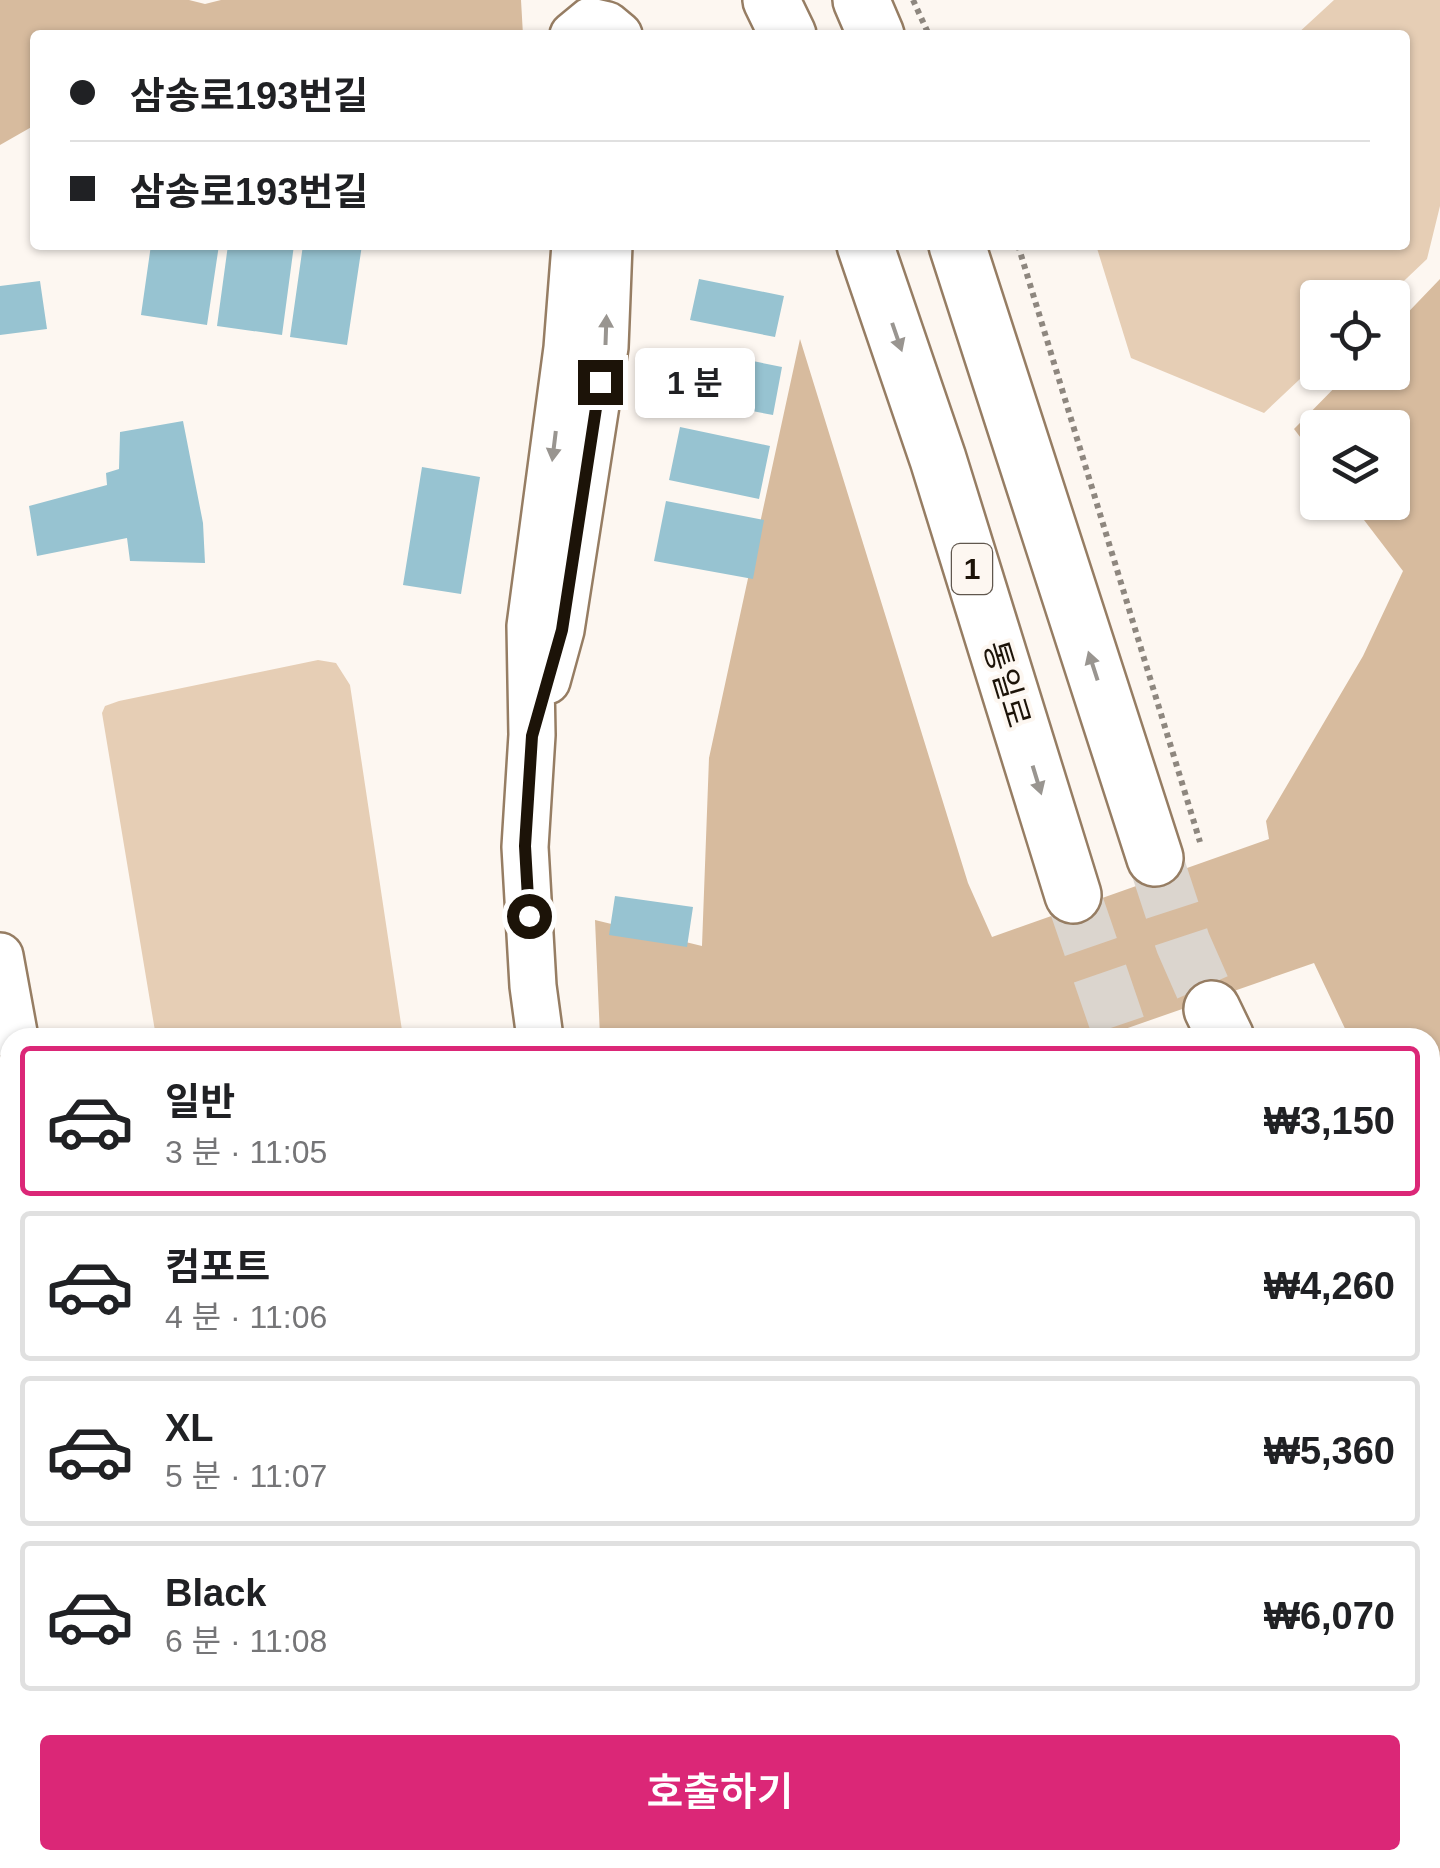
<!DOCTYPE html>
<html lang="ko">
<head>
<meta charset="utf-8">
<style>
	:root { --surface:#fff; --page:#f6f6f6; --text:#202124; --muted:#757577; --line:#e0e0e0; --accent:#db2777 }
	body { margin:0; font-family:Arial,"Noto Sans KR",sans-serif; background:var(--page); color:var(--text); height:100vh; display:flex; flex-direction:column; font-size:38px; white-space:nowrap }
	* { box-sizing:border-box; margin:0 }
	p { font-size:32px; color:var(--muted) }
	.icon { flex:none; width:55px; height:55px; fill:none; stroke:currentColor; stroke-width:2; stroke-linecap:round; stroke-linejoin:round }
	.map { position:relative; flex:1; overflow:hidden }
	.sheet { position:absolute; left:0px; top:1028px; width:1440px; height:842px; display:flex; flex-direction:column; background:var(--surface); border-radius:30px 30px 0 0; box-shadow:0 2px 8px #0004 }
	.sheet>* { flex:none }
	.banner { position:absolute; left:30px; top:30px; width:1380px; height:220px; border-radius:10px; box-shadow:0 2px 8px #0004; display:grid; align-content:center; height:220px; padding:0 40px; background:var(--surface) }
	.controls { position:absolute; left:1300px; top:280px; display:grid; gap:20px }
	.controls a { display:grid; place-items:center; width:110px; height:110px; border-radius:10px; background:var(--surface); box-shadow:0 2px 8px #0004; font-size:50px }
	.end { position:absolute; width:45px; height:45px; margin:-22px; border:12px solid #1c1308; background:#fff; box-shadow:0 0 0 5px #fff }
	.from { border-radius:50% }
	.bubble { position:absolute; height:70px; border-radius:10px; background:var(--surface); box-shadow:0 2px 8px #0004; font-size:32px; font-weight:600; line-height:70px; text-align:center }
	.banner b { display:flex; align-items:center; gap:35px; height:95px; font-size:38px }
	.banner b+b { border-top:2px solid var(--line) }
	.banner i { width:25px; height:25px; background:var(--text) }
	ul { padding:18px 0 0; list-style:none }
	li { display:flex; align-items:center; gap:30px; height:150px; margin:0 20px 15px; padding:0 20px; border:5px solid var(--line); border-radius:10px }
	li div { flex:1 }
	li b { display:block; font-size:38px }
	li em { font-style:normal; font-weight:600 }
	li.active { border-color:var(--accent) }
	li>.icon { width:90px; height:90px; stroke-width:1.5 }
	.primary-button { display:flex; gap:20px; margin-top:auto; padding:20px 40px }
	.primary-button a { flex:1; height:115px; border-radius:10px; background:var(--accent); color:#fff; font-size:40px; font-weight:600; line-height:115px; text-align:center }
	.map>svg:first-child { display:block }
</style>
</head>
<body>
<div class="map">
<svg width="1440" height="1868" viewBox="0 0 1440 1868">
	<rect width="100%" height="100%" fill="#fdf7f1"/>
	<path fill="#e6ceb5" d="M 1334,0 L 1440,0 L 1440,206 L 1427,259 L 1387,297 L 1318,298 L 1317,363 L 1264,413 L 1131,358 L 1096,245 L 1405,245 L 1405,35 L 1296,35 Z
		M 318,660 L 336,663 L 350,685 L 403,1037 L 156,1037 L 102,713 L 105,706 L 119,701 Z
		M 10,1564 L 10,1762 L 0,1765 L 0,1567 Z"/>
	<path fill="#d7bb9e" d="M 0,0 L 189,0 L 205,4 L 221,0 L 521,0 L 523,35 L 35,35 L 35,125 L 0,145 Z
		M 1440,279 L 1440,1237 L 1430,1215 L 1430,1038 L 1349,1037 L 1314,963 L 1102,1037 L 600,1037 L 595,920 L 702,946 L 709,758 L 800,339 L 968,883 L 992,937 L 1269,839 L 1266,821 L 1363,656 L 1403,571 L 1351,503 L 1392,502 L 1392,428 L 1318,428 L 1317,459 L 1294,429 L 1349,373 L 1392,372 L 1393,328 Z"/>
	<path fill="#97c3d1" d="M 151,245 L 219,245 L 207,325 L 141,315 Z
		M 228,245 L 294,245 L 282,335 L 217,326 Z
		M 303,245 L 362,245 L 347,345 L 290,337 Z
		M 699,279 L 784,296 L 775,337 L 690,320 Z
		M 40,281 L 47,329 L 0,335 L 0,286 Z
		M 688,348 L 782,367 L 773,415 L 678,397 Z
		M 183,421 L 203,523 L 205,563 L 130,561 L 127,538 L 37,556 L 29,506 L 107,485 L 106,473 L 119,469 L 120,432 Z
		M 680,427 L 770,446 L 759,499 L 669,480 Z
		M 422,467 L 480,477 L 461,594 L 403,585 Z
		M 666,501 L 764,520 L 753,579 L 654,561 Z
		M 615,896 L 693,907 L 687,947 L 609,935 Z
		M 4,1343 L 10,1355 L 10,1412 L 4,1415 L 0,1407 L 0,1345 Z
		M 10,1448 L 10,1531 L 0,1534 L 0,1451 Z"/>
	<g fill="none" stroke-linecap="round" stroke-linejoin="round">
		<path stroke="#dbd5ce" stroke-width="55" stroke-dasharray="55 28" stroke-linecap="butt" d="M 1155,858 L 1183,943 L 1212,1009
			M 1073,895 L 1122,1038"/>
		<defs>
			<path id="minor" d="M 573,35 L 590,21 L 607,25 L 619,35
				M 547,681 L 561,630 L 605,347 L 609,245
				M 0,956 L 15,1038
				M 540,1038 L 533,986 L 525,847 L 532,735 L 530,626 L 567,348 L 575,245
				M 1430,1725 L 1440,1729
				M 510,1860 L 511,1868
				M 671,1860 L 677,1868
				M 294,1868 L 298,1860"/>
			<path id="major" d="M 771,0 L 788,35
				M 861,0 L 876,35
				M 865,245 L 938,459 L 1073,895
				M 957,245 L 1155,858
				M 1212,1009 L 1226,1038
				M 1430,1424 L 1440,1440
				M 1430,1620 L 1440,1633"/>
		</defs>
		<use href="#minor" stroke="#967d63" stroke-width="50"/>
		<use href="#major" stroke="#967d63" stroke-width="60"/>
		<path stroke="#8e877f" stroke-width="6" stroke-dasharray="5 5" stroke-linecap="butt" d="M 913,0 L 929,35
			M 1018,245 L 1200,842
			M 1430,1320 L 1440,1335
			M 1430,1519 L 1440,1514"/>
		<use href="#minor" stroke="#fff" stroke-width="45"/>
		<use href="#major" stroke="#fff" stroke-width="55"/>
	</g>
	<defs><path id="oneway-solid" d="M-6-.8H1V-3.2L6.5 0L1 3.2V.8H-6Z" transform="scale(2.5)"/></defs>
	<g fill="#999590">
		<use href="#oneway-solid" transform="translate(606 330) rotate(-88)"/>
		<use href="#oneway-solid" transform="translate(897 337) rotate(71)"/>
		<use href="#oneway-solid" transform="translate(554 446) rotate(97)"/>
		<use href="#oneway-solid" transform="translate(1093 666) rotate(-108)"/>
		<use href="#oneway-solid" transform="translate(1037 780) rotate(73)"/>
	</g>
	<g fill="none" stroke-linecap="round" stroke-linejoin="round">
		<path stroke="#1c1308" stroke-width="12" d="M 529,916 L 525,846 L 532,736 L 562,630 L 600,382"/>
	</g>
	<g text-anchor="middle" stroke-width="8" stroke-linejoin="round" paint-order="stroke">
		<rect fill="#fdf7f1" stroke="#60574e" stroke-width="2.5" x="952" y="544" width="40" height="50" rx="8"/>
		<g font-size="30" font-weight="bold" fill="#1c1308">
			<text x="972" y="579">1</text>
		</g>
		<g font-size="32" fill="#1c1308" stroke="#fdf7f1">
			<text transform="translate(1007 684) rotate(73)" y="11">통일로</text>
		</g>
	</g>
</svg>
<div class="controls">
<a><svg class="icon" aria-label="locate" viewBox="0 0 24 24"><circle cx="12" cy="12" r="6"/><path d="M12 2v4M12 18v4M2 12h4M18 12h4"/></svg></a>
<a><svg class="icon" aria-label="layers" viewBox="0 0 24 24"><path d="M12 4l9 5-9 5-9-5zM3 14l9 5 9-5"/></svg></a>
</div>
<i class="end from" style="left:529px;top:916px"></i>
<i class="end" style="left:600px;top:382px"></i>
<div class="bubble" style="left:635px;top:348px;width:120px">1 분</div>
<div class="banner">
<b><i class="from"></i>삼송로193번길</b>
<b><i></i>삼송로193번길</b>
</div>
<section class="sheet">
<ul>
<li class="active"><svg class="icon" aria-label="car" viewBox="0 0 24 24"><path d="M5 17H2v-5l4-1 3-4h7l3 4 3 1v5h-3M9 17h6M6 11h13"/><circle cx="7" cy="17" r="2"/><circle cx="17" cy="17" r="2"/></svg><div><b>일반</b><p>3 분 · 11:05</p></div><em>₩3,150</em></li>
<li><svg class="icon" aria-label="car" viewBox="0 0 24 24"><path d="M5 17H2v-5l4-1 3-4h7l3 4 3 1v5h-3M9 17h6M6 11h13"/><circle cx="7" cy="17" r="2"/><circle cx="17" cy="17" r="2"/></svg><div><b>컴포트</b><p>4 분 · 11:06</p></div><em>₩4,260</em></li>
<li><svg class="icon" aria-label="car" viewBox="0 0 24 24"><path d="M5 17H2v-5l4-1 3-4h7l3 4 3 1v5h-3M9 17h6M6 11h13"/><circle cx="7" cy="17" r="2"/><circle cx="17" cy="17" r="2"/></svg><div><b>XL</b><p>5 분 · 11:07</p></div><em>₩5,360</em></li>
<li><svg class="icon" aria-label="car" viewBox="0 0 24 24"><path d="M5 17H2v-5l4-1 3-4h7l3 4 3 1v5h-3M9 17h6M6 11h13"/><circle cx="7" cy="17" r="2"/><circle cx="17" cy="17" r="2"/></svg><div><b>Black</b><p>6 분 · 11:08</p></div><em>₩6,070</em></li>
</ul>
<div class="primary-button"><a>호출하기</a></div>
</section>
</div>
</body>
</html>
